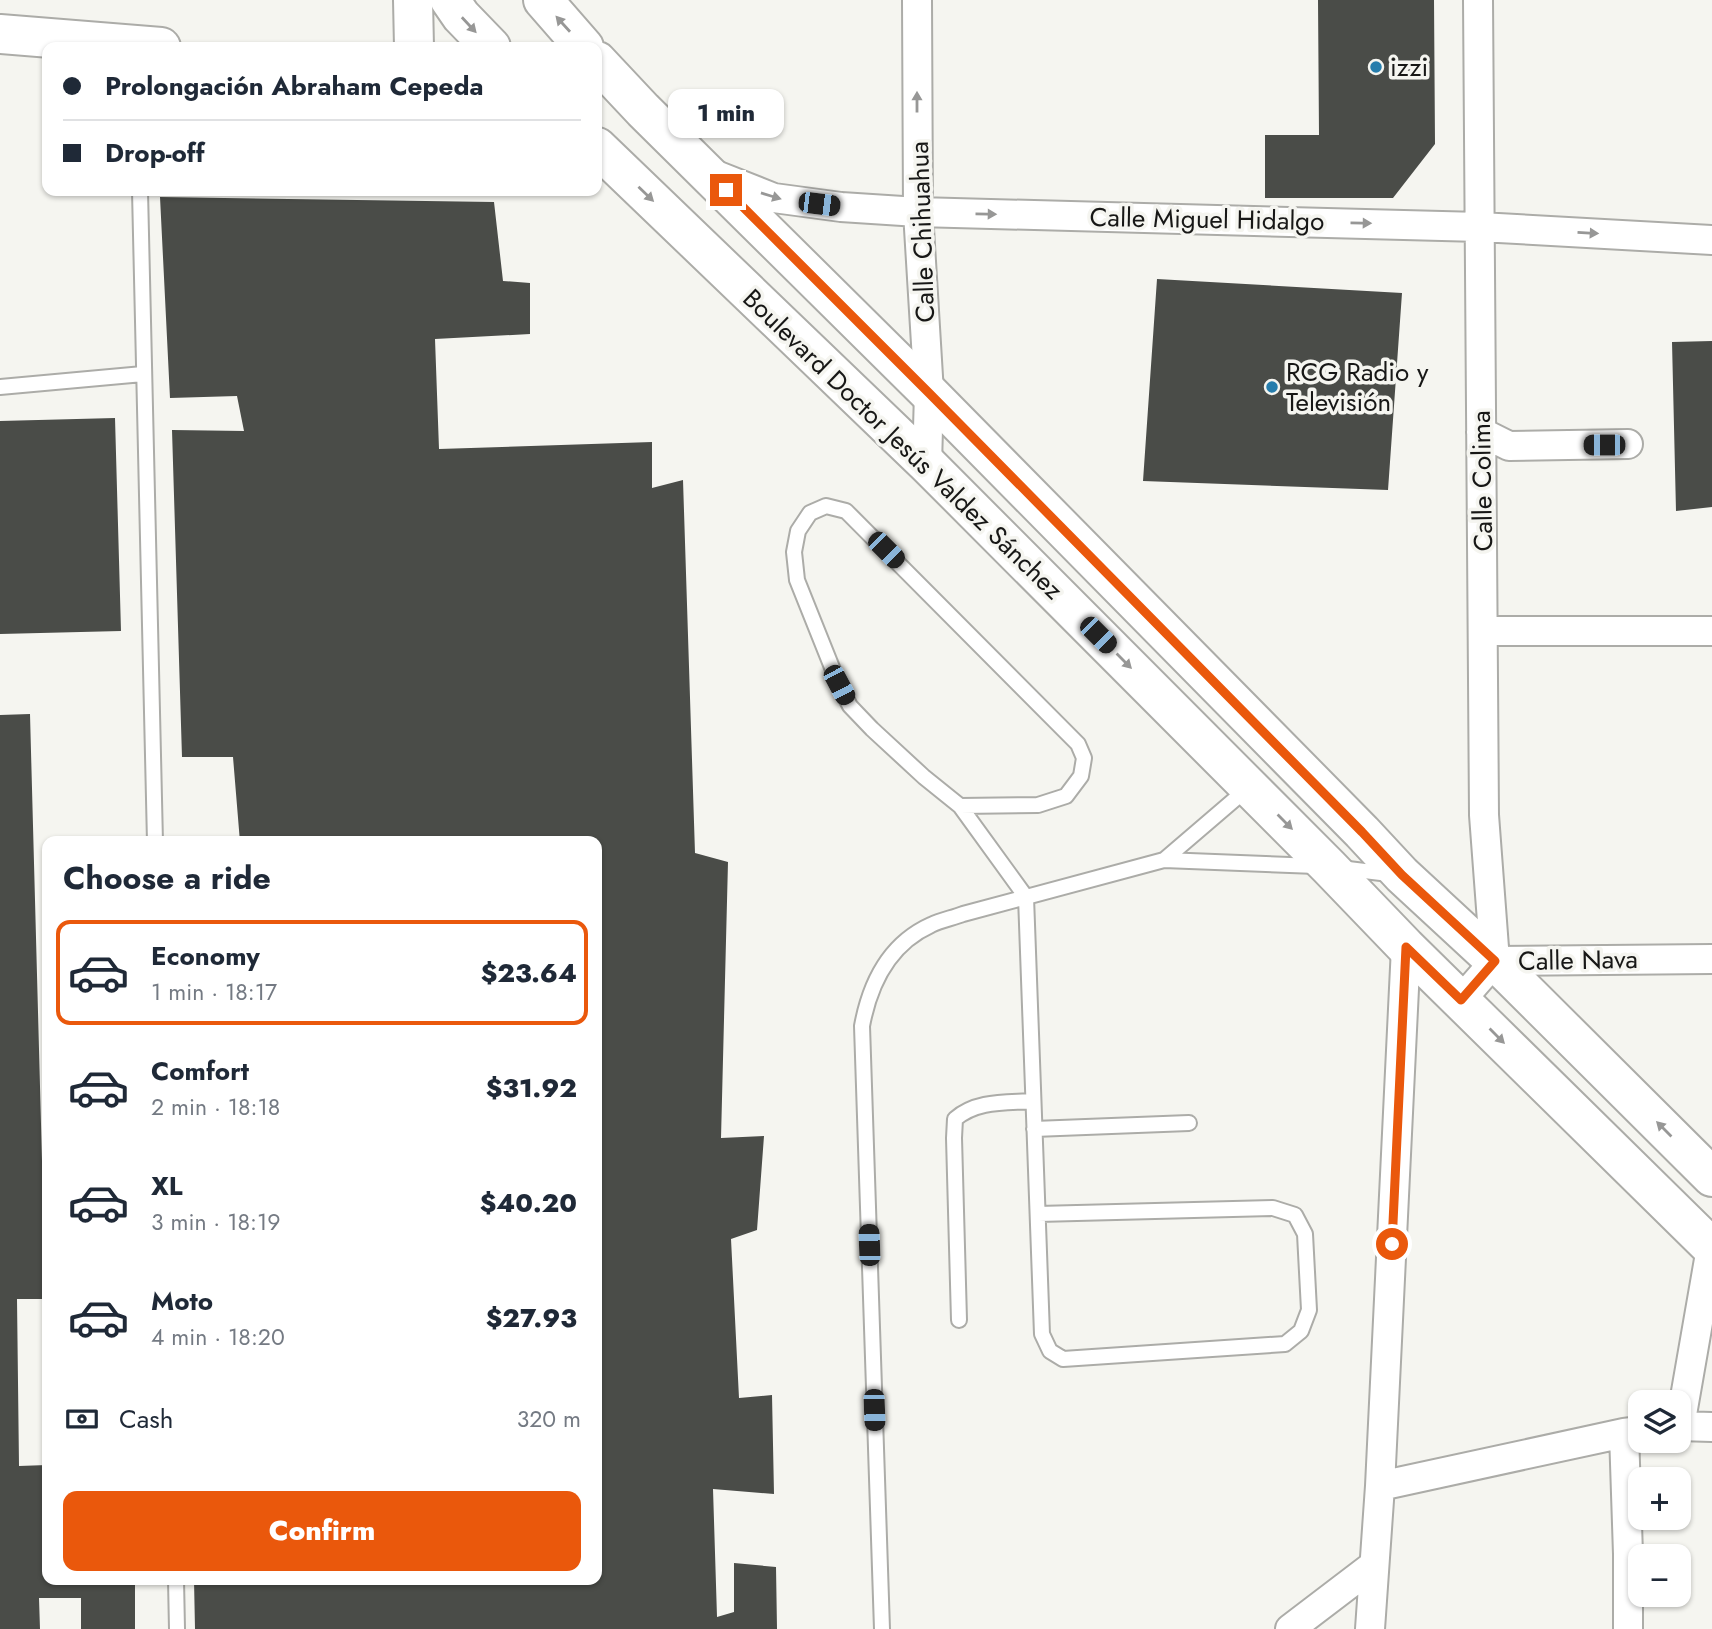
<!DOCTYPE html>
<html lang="en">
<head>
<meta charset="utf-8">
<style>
	:root { --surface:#fff; --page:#f2f2f3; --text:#1f2937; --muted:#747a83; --line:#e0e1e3; --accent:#ea580c }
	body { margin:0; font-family:Jost,sans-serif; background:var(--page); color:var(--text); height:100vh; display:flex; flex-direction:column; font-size:26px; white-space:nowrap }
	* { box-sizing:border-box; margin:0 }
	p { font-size:23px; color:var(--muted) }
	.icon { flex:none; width:38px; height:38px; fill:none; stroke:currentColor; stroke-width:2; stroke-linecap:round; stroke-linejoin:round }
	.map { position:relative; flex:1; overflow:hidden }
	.drawer { position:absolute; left:42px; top:836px; width:560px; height:749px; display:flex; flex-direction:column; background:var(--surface); border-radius:14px; box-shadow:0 2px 5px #0004 }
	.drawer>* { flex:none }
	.top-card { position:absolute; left:42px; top:42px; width:560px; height:154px; border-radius:14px; box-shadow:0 2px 5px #0004; display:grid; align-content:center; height:154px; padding:0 21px; background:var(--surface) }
	.fabs { position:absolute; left:1628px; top:1390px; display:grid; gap:14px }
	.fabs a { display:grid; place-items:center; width:63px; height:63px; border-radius:14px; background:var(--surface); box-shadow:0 2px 5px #0004; font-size:35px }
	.end { position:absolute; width:32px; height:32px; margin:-16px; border:9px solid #ea580c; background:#fff; box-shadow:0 0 0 4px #fff }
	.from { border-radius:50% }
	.bubble { position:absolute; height:49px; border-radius:14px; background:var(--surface); box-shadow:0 2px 5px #0004; font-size:23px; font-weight:800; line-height:49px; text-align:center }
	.car { position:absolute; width:21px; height:42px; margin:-21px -10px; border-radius:9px; box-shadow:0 0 5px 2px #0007; background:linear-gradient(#222 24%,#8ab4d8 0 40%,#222 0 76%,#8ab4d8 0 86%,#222 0) }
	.top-card b { display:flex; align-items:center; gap:24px; height:66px; font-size:26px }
	.top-card b+b { border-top:2px solid var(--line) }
	.top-card i { width:18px; height:18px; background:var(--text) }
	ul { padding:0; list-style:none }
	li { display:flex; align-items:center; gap:21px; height:105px; margin:0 14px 10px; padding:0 7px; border:4px solid transparent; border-radius:14px }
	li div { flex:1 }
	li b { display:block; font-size:26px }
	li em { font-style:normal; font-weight:800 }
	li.current { border-color:var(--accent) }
	li>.icon { width:63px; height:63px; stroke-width:1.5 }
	h2 { padding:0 21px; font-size:32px; line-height:84px }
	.pay { display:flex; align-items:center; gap:18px; height:77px; padding:0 21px; font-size:26px }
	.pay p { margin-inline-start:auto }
	.action { display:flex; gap:14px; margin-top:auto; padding:14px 21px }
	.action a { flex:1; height:80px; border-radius:14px; background:var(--accent); color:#fff; font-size:28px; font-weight:800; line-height:80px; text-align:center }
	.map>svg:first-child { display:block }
</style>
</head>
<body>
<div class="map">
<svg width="1712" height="1629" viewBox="0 0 1712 1629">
	<rect width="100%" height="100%" fill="#f5f5f0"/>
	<path fill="#4a4c48" d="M 1318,0 L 1434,0 L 1435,144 L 1393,198 L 1265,198 L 1265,135 L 1319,135 Z
		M 160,197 L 494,202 L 503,281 L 530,283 L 530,334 L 435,339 L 439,449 L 652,442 L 652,488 L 683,480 L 695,853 L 728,862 L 721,1138 L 764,1136 L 757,1230 L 731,1239 L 739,1398 L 772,1395 L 774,1494 L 713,1489 L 717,1617 L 734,1612 L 734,1563 L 776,1567 L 777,1629 L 195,1629 L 194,1580 L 597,1580 L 597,842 L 240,842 L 233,757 L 182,757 L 172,430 L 244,431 L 237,396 L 170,398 Z
		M 1157,279 L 1402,293 L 1388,490 L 1143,481 Z
		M 1712,341 L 1712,507 L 1676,511 L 1672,342 Z
		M 115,418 L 121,631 L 0,634 L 0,421 Z
		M 30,714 L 42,1161 L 47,1161 L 47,1299 L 17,1299 L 19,1466 L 47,1465 L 47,1580 L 135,1580 L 135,1629 L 81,1629 L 81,1598 L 39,1598 L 40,1629 L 0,1629 L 0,715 Z"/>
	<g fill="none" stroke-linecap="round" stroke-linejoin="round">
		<defs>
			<path id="lane" d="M 140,191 L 155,842
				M 0,387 L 143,374
				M 960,806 L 1038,805 L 1066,796 L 1081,776 L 1084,758 L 1078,744 L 846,511 L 826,506 L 810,513 L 798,531 L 794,552 L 797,580 L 839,685 L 850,706 L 872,729 L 924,777 L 960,806 L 1026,897 L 1042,1334 L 1050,1351 L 1063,1359 L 1285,1344 L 1301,1331 L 1309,1310 L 1305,1234 L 1295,1215 L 1273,1208 L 1038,1214
				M 1164,860 L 1248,788
				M 1340,868 L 1389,874
				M 1034,1129 L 1189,1123
				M 959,1320 L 954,1138 L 955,1119 C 977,1100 1006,1103 1033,1101
				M 176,1580 L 177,1629
				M 882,1629 L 862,1026 C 870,983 889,944 931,925 C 941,920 953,918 963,914 L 1164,860 L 1316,866"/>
			<path id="street" d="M 917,0 L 918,212 L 929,393 L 927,464
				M 1478,0 L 1484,815 L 1495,961
				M 716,175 L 774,198 L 841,207 L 918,212 L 1480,227 L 1712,240
				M 1481,432 L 1509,446 L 1628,444
				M 1483,631 L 1712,631
				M 1461,1000 L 1495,961 L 1712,959
				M 1678,1426 L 1712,1427
				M 1680,1426 L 1711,1248
				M 1624,1433 L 1628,1554 L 1628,1629
				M 1380,1486 L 1624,1433 L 1640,1431
				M 1290,1629 L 1374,1565
				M 1370,1629 L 1380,1486 L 1406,947"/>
			<path id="secondary" d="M 413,0 L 414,47
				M 450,0 L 461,16 L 491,47
				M 543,0 L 584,47
				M 0,34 L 161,47
				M 597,61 L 643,110 L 929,393 L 1362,832 L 1402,875 L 1495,961 L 1712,1177
				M 597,147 L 927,464 L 1329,867 L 1406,947 L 1712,1248"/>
		</defs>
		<use href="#lane" stroke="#acaca8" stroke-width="18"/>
		<use href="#street" stroke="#acaca8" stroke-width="32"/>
		<use href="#secondary" stroke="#acaca8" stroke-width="42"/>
		<use href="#lane" stroke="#fff" stroke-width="14"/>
		<use href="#street" stroke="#fff" stroke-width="28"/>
		<use href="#secondary" stroke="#fff" stroke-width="38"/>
	</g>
	<defs><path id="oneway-solid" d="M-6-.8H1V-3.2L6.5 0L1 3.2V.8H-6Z" transform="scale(1.75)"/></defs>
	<g fill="#979796">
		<use href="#oneway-solid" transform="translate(563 24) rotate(-132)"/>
		<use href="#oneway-solid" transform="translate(469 25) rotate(47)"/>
		<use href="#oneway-solid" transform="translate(917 102) rotate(-90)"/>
		<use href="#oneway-solid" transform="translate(646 194) rotate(44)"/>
		<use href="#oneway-solid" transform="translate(771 196) rotate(17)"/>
		<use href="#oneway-solid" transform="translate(986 214) rotate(1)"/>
		<use href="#oneway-solid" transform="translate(1361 223) rotate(1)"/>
		<use href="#oneway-solid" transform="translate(1588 233) rotate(3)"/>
		<use href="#oneway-solid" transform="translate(1124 661) rotate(45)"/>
		<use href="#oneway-solid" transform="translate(1285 822) rotate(45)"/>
		<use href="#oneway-solid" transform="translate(1497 1036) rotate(45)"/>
		<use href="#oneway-solid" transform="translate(1664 1129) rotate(-135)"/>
	</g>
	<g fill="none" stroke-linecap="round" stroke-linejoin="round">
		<path stroke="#ea580c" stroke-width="9" d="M 726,190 L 929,393 L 1362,832 L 1402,875 L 1495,961 L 1461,1000 L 1406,947 L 1392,1244"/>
	</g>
	<g fill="#267dac" stroke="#f5f5f0" stroke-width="2.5">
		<circle cx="1376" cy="67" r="7"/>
		<circle cx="1272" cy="387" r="7"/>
	</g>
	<g text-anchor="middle" stroke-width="7" stroke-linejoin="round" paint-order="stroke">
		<g font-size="26" fill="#171716" stroke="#f5f5f0" text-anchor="start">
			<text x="1390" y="76">izzi</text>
			<text x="1286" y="381">RCG Radio y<tspan x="1286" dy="30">Televisión</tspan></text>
		</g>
		<g font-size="26" fill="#171716" stroke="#f5f5f0">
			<text transform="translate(1207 219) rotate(1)" y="9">Calle Miguel Hidalgo</text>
			<text transform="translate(922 232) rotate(-92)" y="9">Calle Chihuahua</text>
			<text transform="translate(903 444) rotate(44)" y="9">Boulevard Doctor Jesús Valdez Sánchez</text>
			<text transform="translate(1482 481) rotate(-91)" y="9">Calle Colima</text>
			<text transform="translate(1578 960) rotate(-1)" y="9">Calle Nava</text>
		</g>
	</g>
</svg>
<div class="fabs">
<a><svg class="icon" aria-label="layers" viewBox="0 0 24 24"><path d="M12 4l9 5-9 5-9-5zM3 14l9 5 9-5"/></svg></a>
<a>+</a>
<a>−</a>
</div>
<i class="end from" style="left:1392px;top:1244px"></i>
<i class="end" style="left:726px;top:190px"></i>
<div class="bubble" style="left:668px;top:89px;width:116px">1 min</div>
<i class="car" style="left:819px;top:204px;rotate:97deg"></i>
<i class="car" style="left:1604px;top:445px;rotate:270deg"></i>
<i class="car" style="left:886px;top:550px;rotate:135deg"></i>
<i class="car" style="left:1098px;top:635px;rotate:135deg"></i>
<i class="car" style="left:839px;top:685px;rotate:152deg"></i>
<i class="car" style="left:869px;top:1245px;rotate:358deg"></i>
<i class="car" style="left:874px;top:1410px;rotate:178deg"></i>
<div class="top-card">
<b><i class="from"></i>Prolongación Abraham Cepeda</b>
<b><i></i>Drop-off</b>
</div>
<section class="drawer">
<h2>Choose a ride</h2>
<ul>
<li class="current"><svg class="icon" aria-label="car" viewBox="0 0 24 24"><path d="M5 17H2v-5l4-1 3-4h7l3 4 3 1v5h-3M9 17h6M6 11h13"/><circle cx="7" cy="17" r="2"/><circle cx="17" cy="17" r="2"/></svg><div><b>Economy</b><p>1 min · 18:17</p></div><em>$23.64</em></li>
<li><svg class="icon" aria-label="car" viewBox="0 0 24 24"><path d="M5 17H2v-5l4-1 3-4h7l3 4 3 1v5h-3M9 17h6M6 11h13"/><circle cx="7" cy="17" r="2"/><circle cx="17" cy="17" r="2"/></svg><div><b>Comfort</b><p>2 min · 18:18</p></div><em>$31.92</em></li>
<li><svg class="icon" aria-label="car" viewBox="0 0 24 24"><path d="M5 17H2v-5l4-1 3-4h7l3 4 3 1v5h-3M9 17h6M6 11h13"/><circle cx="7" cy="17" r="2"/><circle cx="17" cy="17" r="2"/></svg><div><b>XL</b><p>3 min · 18:19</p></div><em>$40.20</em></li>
<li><svg class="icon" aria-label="car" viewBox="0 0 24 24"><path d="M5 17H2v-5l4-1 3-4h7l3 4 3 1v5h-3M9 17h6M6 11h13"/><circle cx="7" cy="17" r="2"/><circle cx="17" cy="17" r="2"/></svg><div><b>Moto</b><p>4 min · 18:20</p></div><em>$27.93</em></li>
</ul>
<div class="pay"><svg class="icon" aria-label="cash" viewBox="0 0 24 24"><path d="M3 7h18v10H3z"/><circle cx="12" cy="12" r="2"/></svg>Cash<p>320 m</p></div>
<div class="action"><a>Confirm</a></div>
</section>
</div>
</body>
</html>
